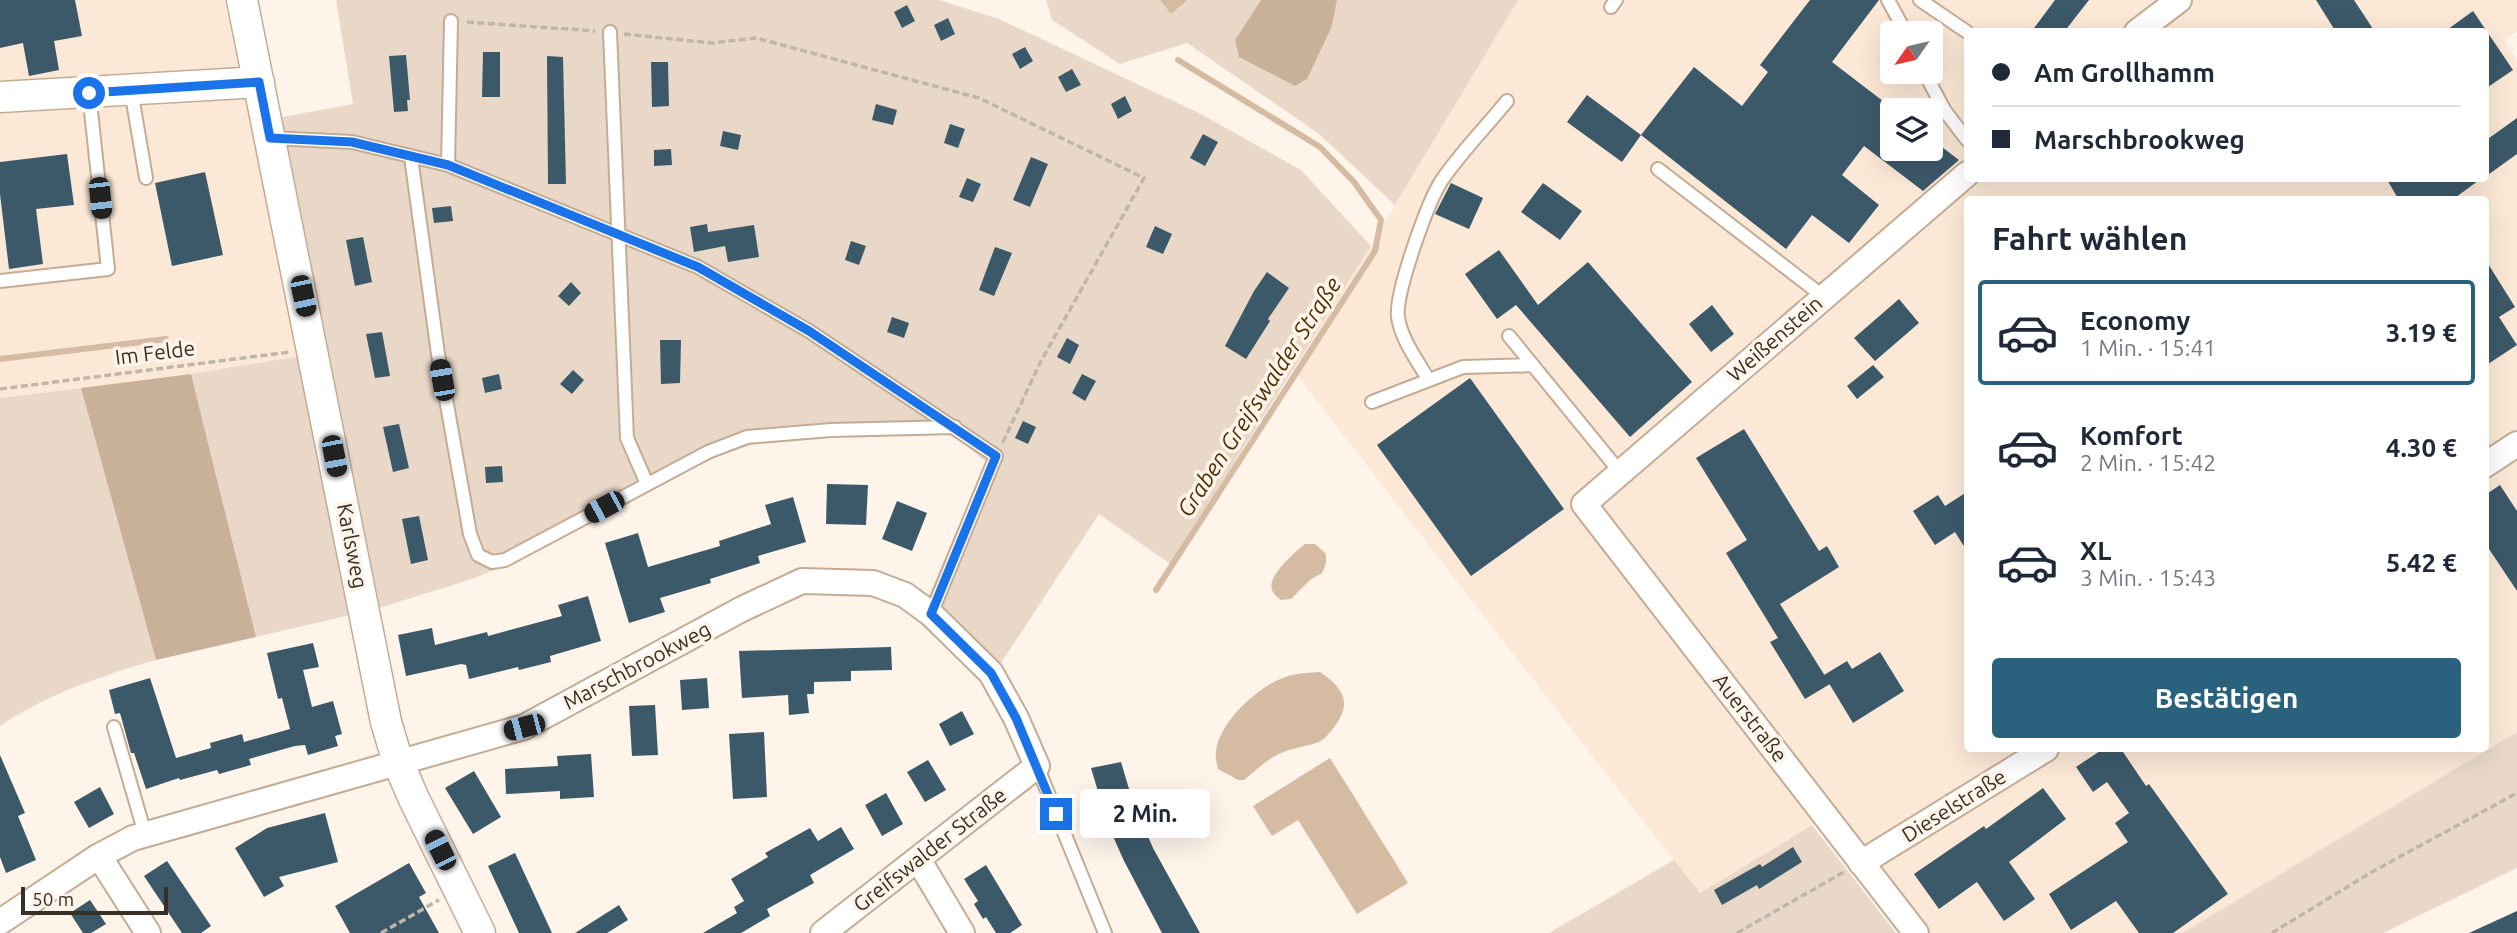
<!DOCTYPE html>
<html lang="de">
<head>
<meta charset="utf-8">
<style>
	:root { --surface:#fff; --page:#f6f6f7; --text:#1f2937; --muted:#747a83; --line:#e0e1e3; --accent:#2a617c }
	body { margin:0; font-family:Ubuntu,sans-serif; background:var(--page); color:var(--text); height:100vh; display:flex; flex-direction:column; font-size:26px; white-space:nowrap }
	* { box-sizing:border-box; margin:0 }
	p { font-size:23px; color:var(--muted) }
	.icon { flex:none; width:38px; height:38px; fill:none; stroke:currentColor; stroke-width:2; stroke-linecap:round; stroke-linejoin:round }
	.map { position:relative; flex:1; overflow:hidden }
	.sheet { position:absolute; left:1964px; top:196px; width:525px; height:556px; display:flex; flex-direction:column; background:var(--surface); border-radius:7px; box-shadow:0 7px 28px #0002 }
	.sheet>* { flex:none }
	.banner { position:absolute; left:1964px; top:28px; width:525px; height:154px; border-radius:7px; box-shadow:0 7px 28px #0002; display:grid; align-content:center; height:154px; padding:0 28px; background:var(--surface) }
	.needle { width:46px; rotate:236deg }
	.controls { position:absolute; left:1880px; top:21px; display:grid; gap:14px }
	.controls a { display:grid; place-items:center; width:63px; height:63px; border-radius:7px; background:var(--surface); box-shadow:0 7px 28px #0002; font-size:35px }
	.scale { position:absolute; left:21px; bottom:18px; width:147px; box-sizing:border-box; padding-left:7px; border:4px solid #382f25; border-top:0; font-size:19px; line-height:24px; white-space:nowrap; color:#382f25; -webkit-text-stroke:5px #fef4ea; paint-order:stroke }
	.end { position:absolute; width:32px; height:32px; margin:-16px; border:9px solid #1a73e8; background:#fff; box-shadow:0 0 0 4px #fff }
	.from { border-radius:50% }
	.bubble { position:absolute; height:49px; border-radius:7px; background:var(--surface); box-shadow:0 7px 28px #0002; font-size:23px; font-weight:700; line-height:49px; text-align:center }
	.car { position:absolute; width:21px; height:42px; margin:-21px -10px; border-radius:9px; box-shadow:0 0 5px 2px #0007; background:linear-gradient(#222 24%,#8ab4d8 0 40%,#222 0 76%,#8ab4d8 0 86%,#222 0) }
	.banner b { display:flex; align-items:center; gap:24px; height:66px; font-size:26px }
	.banner b+b { border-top:2px solid var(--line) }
	.banner i { width:18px; height:18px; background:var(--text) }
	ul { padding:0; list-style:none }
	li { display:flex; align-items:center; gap:21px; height:105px; margin:0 14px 10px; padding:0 14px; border:4px solid transparent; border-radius:7px }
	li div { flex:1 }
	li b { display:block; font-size:26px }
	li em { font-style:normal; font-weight:700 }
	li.on { border-color:var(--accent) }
	li>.icon { width:63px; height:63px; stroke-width:1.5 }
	h2 { padding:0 28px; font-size:32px; line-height:84px }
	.cta { display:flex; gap:14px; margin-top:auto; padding:14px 28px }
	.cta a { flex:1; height:80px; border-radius:7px; background:var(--accent); color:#fff; font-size:28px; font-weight:700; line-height:80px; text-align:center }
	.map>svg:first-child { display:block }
</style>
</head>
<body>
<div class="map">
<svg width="2517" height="933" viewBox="0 0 2517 933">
	<rect width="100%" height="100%" fill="#fef4ea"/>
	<path fill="#fbe8d6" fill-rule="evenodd" d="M 0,0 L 224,0 L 301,356 L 191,374 L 0,398 Z
		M 1518,0 L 2517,0 L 2517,31 L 2504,40 L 2517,61 L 2517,732 L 2182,933 L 1931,933 L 1838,809 L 1699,893 L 1293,370 L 1371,246 ZM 1967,32 L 2485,32 L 2485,178 L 1967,178 ZM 1892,33 L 1930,33 L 1930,72 L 1892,72 ZM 1892,110 L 1930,110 L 1930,149 L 1892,149 ZM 1967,200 L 2485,200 L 2485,749 L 1967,749 Z"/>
	<path fill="#e9d8c8" d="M 336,0 L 939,0 L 999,19 L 1201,114 L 1301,170 L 1371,246 L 1170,564 L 1099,514 L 997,669 L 926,602 L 986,462 L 951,433 L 825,437 L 754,444 L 703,461 L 515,561 L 475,578 L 376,609 L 277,118 L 353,104 Z
		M 1046,0 L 1160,0 L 1171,14 L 1189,0 L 1261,0 L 1235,40 L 1332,26 L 1337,0 L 1518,0 L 1395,205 L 1318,133 L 1187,43 L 1120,64 L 1052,20 Z
		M 301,356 L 354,614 L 256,637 L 191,374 Z
		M 81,388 L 156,660 C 101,676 47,694 0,726 L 0,398 Z
		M 2517,732 L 2517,868 L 2383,933 L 2182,933 Z
		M 1812,825 L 1896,933 L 1549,933 L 1674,860 L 1700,893 Z"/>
	<path fill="#c9b098" d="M 1261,0 L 1337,0 L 1332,26 L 1307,79 L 1295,86 L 1239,57 L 1235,40 Z
		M 191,374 L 256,637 L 156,660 L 81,388 Z"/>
	<path fill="#d4bba2" d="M 1160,0 L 1188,0 L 1171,14 Z
		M 1305,544 L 1315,544 L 1326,554 L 1326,563 L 1322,573 L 1310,580 L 1291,599 L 1281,600 C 1278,597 1275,596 1273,592 C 1264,578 1295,552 1305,544 Z
		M 1320,672 C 1345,689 1353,704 1332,730 C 1328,735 1323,741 1316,743 C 1304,747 1291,748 1279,754 C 1266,760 1255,771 1244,780 L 1238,780 L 1218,769 C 1217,764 1215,757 1216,752 C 1218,724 1257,687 1283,678 C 1295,673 1307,673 1320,672 Z
		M 1330,758 L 1408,883 L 1357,914 L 1298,820 L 1272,836 L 1253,806 Z"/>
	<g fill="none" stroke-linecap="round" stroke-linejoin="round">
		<path stroke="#d4bba2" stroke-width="6" d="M 0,359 L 166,339
			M 1156,590 L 1375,251 L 1381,220 L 1354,182 L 1320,147 L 1178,60"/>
	</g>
	<path fill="#3c5969" d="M 0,0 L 75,0 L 82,36 L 54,41 L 59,70 L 29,76 L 23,43 L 0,48 Z
		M 1810,0 L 1879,0 L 1832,62 L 1892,108 L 1892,149 L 1930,149 L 1930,138 L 1959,160 L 1923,191 L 1864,146 L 1842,175 L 1879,205 L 1849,243 L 1812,215 L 1786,249 L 1641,135 L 1694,67 L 1742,106 L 1768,72 L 1760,65 Z
		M 2055,0 L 2089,0 L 2064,32 L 2031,32 Z
		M 2316,0 L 2354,0 L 2375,32 L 2336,32 Z
		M 907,5 L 915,21 L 902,28 L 894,12 Z
		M 2473,11 L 2513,70 L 2485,89 L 2485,32 L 2444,32 Z
		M 948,18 L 955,34 L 941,41 L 934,25 Z
		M 1025,47 L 1033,61 L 1020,69 L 1012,54 Z
		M 483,52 L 500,52 L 500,97 L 482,97 Z
		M 406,55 L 410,100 L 407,100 L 408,111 L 394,112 L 389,56 Z
		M 547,56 L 563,57 L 566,184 L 548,184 Z
		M 651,62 L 668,62 L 669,106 L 652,107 Z
		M 1072,69 L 1081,85 L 1066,92 L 1058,77 Z
		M 1587,95 L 1641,135 L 1622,162 L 1567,122 Z
		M 1125,96 L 1132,111 L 1118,119 L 1111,104 Z
		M 876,104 L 897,110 L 893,125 L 872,120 Z
		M 2517,118 L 2517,154 L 2485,177 L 2485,141 Z
		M 950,124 L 965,129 L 958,148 L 944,143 Z
		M 723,131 L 741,135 L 738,150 L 720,146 Z
		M 1203,134 L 1218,142 L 1205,166 L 1190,158 Z
		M 671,149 L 672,165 L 654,166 L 654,150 Z
		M 67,154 L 74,205 L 36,209 L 43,264 L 9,269 L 0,194 L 0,162 Z
		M 1031,157 L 1048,164 L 1030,207 L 1013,200 Z
		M 205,172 L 223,255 L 172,266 L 155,183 Z
		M 967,178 L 981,184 L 973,202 L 959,197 Z
		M 2386,178 L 2482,178 L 2452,200 L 2399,200 Z
		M 1451,183 L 1483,198 L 1469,229 L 1435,214 Z
		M 1543,183 L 1582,211 L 1560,240 L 1521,212 Z
		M 451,206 L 453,221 L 434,223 L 432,208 Z
		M 707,224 L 708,232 L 754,225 L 759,257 L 728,262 L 725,246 L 694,252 L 690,227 Z
		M 1155,226 L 1172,234 L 1163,254 L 1146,247 Z
		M 363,237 L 372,282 L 355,286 L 346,240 Z
		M 851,241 L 866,246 L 859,265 L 845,260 Z
		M 995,247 L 1012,253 L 994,296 L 979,290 Z
		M 1499,250 L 1538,305 L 1588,262 L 1692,382 L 1630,437 L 1516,305 L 1497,319 L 1465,274 Z
		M 2485,259 L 2515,307 L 2499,317 L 2517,345 L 2485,366 Z
		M 1267,272 L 1289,288 L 1268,319 L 1270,321 L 1246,359 L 1225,346 L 1254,291 Z
		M 571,282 L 581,293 L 569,306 L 558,296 Z
		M 1899,299 L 1919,323 L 1875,361 L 1854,338 Z
		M 1712,305 L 1734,334 L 1711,352 L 1689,324 Z
		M 892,317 L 909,323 L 904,338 L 887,332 Z
		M 382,332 L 390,376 L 375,378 L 366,334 Z
		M 1067,338 L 1079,345 L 1070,364 L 1057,357 Z
		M 660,340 L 681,340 L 680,383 L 661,384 Z
		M 1873,365 L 1884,377 L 1857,399 L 1847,386 Z
		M 573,370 L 584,380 L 572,394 L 560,384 Z
		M 499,374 L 502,389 L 485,393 L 482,378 Z
		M 1082,374 L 1096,381 L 1085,401 L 1072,393 Z
		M 1470,378 L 1564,509 L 1471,576 L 1377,445 Z
		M 1023,421 L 1036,427 L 1028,444 L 1015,438 Z
		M 399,424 L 409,468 L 393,472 L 383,427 Z
		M 1744,429 L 1819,551 L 1827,546 L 1839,567 L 1780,604 L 1830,684 L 1805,699 L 1770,642 L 1778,638 L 1726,553 L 1747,540 L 1696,458 Z
		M 502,466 L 503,482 L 486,483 L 485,467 Z
		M 827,484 L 868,485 L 866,525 L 826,524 Z
		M 2500,485 L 2517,511 L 2517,591 L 2485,543 L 2485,495 Z
		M 1967,492 L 1967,551 L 1955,532 L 1935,545 L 1913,511 L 1938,495 L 1945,506 Z
		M 793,497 L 806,542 L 758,556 L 760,563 L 710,579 L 711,583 L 660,598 L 665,612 L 629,623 L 605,543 L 638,533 L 648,567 L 720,546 L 719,541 L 771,524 L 765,505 Z
		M 897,501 L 927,513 L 912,551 L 882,539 Z
		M 419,516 L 428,560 L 411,564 L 402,519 Z
		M 588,596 L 601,641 L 550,656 L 551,662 L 519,670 L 518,667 L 469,679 L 466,665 L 461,664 L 406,676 L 398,635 L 432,628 L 435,645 L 487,632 L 488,636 L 562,616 L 558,605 Z
		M 313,643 L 319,667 L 303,670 L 312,707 L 333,701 L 342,734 L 335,736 L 338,746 L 308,755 L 305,745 L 295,746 L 249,759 L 251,765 L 219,774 L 217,770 L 180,780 L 179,778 L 146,789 L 134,753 L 131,753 L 120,713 L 115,714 L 109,690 L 150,678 L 176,758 L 211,748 L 210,743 L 242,734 L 244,742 L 290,729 L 282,698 L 278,699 L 267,653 Z
		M 891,647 L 892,670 L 851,671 L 851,681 L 814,682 L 814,694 L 807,694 L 809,713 L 789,715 L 788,695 L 742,698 L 739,651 Z
		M 1880,652 L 1904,691 L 1853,723 L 1824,675 L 1847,661 L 1852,669 Z
		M 707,678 L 709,708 L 682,710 L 680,680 Z
		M 655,705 L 658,755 L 632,756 L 629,706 Z
		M 962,711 L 974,734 L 950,746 L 939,724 Z
		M 764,732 L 767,797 L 733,799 L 729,734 Z
		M 2103,749 L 2121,749 L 2146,786 L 2149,784 L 2228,894 L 2173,933 L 2139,933 L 2116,901 L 2071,930 L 2049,894 L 2128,842 L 2115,823 L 2129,813 L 2107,782 L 2093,792 L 2076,767 Z
		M 591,754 L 594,797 L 560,799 L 560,791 L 506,794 L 505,769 L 558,766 L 557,756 Z
		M 0,755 L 25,813 L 18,816 L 36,860 L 6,873 L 0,857 Z
		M 928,760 L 946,790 L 925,802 L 907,772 Z
		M 1121,762 L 1132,799 L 1153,848 L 1200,933 L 1162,933 L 1124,861 L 1108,825 L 1091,768 Z
		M 474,771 L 501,817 L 473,834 L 445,788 Z
		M 100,787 L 114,814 L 89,828 L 74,802 Z
		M 2043,788 L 2066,819 L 2009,862 L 2035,899 L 2004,921 L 1977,882 L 1939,909 L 1914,874 L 1984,826 L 1986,829 Z
		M 886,793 L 903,824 L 882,836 L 865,805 Z
		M 325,813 L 338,862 L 279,877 L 284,886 L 264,897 L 235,848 L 267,828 Z
		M 841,827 L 854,849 L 810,875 L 814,883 L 767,909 L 770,916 L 741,933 L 703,933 L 737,913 L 734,907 L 744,901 L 731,879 L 768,857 L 765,853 L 810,828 L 818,841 Z
		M 1793,847 L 1802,862 L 1759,889 L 1757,885 L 1722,905 L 1714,890 L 1760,864 L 1762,867 Z
		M 515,853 L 552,933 L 519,933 L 488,866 Z
		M 167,861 L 211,926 L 201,933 L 182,933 L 144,876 Z
		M 409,863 L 426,893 L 419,897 L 439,933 L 350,933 L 335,906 Z
		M 986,865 L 1022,925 L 1010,933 L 996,933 L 986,917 L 983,919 L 974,904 L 978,901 L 964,879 Z
		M 90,900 L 106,924 L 91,933 L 83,933 L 70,913 Z
		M 619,905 L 628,920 L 607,933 L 575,933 Z
		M 2517,911 L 2517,933 L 2469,933 Z"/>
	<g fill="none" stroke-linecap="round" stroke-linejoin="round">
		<defs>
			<path id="service" d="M 1888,0 L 1906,33
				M 1920,0 L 1967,32
				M 1611,7 L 1616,0
				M 610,32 L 627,438 L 647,484
				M 1924,72 L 1945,111 L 1967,140
				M 131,90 L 146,178
				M 271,138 L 352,142 L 448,165 L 698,267 L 809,331 L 996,456 L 931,614
				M 411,157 L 438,354 L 470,534 L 478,555 L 492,562 L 505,560 L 708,452 L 747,437 L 831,430 L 955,427
				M 448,165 L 451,21
				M 1658,169 L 1824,297
				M 0,281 L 108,269 L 89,93
				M 1509,336 L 1620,472
				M 1428,379 C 1417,360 1401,339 1398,317 C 1395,293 1428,201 1442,180 C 1461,152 1486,127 1507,101
				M 1372,402 L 1463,367 L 1532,365
				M 114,727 L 145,834
				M 1037,766 L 1105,933"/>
			<path id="minor" d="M 2137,32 L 2179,0
				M 2485,465 L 2517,444
				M 99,856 L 148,933
				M 918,859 L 962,933
				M 1861,863 L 2046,749
				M 0,922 L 99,856 L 133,838 L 524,727 L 742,609 L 802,581 L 873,583 L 905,595 L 931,614 L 991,673 L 1016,718 L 1037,766 L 823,933
				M 1916,933 L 1584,504 L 1967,174"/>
			<path id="tertiary" d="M 242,0 L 386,722 L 398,762 L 414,799 L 480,933
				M 0,97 L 259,82"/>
		</defs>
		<use href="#service" stroke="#c4ac94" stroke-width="16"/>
		<use href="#minor" stroke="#c4ac94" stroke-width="28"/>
		<use href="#tertiary" stroke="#c4ac94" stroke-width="33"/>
		<path stroke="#bfb5ab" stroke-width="3.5" stroke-dasharray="7 3.5" stroke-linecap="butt" d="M 467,22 L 595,31
			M 624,34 L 712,43 L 756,38 L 979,98 L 1144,178 L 1041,361 L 1002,444
			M 0,389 L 290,352
			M 381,933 L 439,900
			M 1737,933 L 1844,872
			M 2272,933 L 2370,873 L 2517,793"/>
		<use href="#service" stroke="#fff" stroke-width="12"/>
		<use href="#minor" stroke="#fff" stroke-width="24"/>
		<use href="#tertiary" stroke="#fff" stroke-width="30"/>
	</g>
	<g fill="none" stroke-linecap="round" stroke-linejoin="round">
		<path stroke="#1a73e8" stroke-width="9" d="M 89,93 L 259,82 L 270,138 L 352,142 L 448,165 L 698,267 L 809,331 L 996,456 L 931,614 L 991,673 L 1016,718 L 1056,814"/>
	</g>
	<g text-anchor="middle" stroke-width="7" stroke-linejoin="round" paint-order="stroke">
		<g font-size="21" fill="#382f25" stroke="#fef4ea">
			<text transform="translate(1775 339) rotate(-41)" y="7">Weißenstein</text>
			<text transform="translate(155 353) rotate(-7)" y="7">Im Felde</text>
			<text transform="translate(352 546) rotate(79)" y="7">Karlsweg</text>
			<text transform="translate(637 666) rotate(-28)" y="7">Marschbrookweg</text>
			<text transform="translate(1750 718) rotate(52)" y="7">Auerstraße</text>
			<text transform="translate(1954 806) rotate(-32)" y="7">Dieselstraße</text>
			<text transform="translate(930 850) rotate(-38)" y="7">Greifswalder Straße</text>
		</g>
		<g font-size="23" font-style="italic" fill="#502f01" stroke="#fef4ea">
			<text transform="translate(1259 397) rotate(-57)" y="8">Graben Greifswalder Straße</text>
		</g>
	</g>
</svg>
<div class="controls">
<a><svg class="needle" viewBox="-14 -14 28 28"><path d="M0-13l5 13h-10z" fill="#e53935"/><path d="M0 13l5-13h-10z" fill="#747a83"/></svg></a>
<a><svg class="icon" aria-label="layers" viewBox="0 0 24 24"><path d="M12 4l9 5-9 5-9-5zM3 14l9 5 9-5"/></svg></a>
</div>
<div class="scale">50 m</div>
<i class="end from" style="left:89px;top:93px"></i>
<i class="end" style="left:1056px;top:814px"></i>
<div class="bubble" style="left:1080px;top:789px;width:130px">2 Min.</div>
<i class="car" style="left:100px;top:198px;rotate:174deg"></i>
<i class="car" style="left:303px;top:296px;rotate:168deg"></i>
<i class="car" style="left:442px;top:380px;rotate:350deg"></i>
<i class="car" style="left:334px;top:456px;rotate:169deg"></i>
<i class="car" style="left:604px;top:507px;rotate:242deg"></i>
<i class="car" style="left:524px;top:727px;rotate:255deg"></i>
<i class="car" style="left:440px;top:850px;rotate:333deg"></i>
<div class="banner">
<b><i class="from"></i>Am Grollhamm</b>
<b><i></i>Marschbrookweg</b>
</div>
<section class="sheet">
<h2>Fahrt wählen</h2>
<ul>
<li class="on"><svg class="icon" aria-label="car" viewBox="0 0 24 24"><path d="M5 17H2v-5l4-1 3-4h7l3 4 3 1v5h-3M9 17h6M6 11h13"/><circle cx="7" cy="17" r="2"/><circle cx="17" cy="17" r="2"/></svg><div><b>Economy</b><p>1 Min. · 15:41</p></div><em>3.19 €</em></li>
<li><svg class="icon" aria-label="car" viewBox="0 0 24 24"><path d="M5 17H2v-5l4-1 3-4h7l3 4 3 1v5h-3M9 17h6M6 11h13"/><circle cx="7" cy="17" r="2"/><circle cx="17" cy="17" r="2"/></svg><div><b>Komfort</b><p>2 Min. · 15:42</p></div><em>4.30 €</em></li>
<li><svg class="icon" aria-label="car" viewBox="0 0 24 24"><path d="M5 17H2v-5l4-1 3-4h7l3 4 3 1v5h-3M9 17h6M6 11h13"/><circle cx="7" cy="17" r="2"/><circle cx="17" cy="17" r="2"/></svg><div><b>XL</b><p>3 Min. · 15:43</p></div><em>5.42 €</em></li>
</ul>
<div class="cta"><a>Bestätigen</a></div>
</section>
</div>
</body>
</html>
